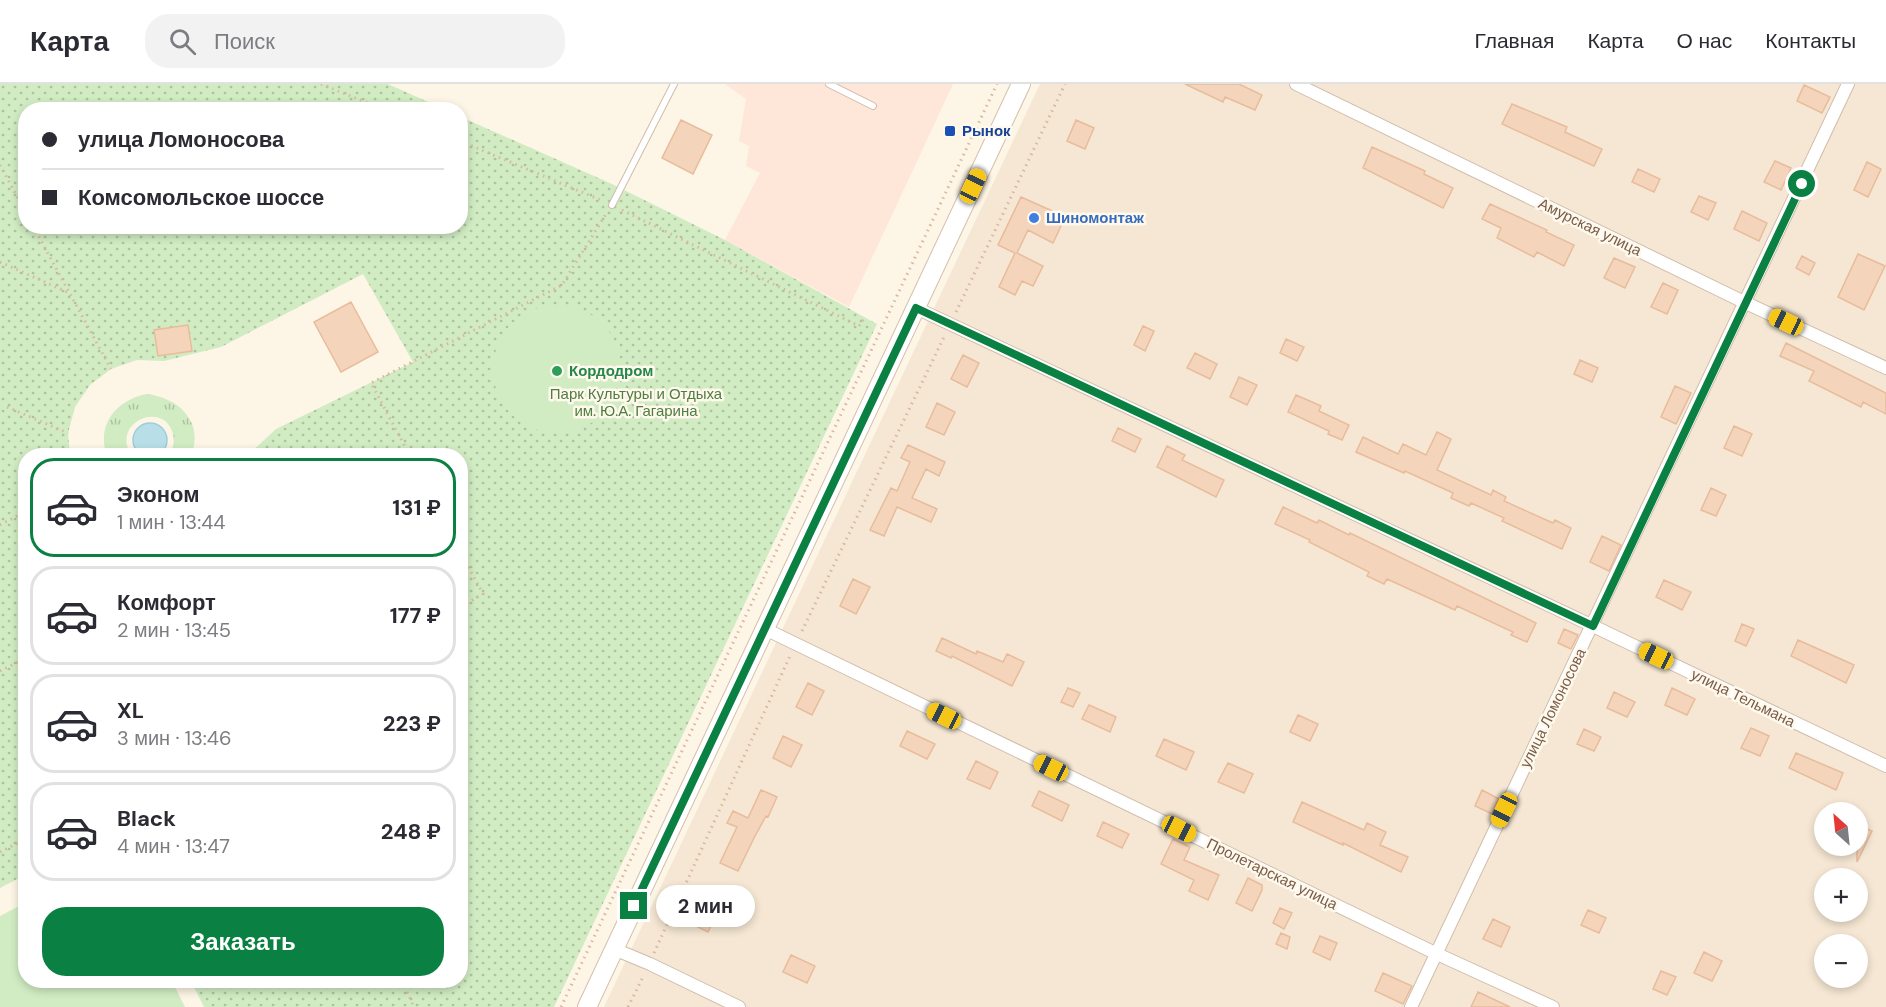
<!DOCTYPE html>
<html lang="ru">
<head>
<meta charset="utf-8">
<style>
	:root { --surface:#fff; --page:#f2f2f3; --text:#2b2b33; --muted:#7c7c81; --line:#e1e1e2; --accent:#0b8043 }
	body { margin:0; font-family:"DM Sans",sans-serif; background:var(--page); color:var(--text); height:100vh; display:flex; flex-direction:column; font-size:22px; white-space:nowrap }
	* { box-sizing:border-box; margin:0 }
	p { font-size:20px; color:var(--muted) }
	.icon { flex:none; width:33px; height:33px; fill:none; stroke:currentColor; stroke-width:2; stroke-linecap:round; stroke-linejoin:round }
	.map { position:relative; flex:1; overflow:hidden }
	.details { position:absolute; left:18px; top:364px; width:450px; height:540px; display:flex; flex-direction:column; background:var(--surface); border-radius:24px; box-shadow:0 3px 9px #0003 }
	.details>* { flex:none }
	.guide { position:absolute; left:18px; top:18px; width:450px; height:132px; border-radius:24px; box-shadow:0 3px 9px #0003; display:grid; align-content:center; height:132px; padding:0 24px; background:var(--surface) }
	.needle { width:39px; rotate:333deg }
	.buttons { position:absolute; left:1814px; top:718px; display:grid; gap:12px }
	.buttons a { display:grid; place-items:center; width:54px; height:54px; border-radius:50%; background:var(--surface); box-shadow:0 3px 9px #0003; font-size:30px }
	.end { position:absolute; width:27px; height:27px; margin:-14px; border:8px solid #0b8043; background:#fff; box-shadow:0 0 0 3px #fff }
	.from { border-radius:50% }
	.bubble { position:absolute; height:42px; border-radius:21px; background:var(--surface); box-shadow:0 3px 9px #0003; font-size:20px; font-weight:700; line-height:42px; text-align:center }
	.car { position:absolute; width:18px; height:36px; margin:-18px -9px; border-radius:8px; box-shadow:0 0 4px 2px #0007; background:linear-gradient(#f5c518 24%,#345 0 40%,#f5c518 0 76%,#345 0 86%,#f5c518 0) }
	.guide b { display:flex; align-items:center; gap:21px; height:57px; font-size:22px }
	.guide b+b { border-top:2px solid var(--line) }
	.guide i { width:15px; height:15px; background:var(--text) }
	ul { padding:10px 0 0; list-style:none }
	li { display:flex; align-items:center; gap:18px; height:99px; margin:0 12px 9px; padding:0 12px; border:3px solid var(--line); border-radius:24px }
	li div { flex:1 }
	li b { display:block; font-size:22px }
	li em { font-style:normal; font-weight:700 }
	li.current { border-color:var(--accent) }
	li>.icon { width:54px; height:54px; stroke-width:1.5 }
	.cta { display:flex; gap:12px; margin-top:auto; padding:12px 24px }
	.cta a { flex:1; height:69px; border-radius:24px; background:var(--accent); color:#fff; font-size:24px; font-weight:700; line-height:69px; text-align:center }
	header { display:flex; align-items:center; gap:36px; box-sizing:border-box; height:84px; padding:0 30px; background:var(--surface); border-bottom:2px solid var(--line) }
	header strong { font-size:28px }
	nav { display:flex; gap:33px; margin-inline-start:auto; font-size:21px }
	.search { width:420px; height:54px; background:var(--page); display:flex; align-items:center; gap:15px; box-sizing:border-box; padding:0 21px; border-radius:24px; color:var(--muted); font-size:22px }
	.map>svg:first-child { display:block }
</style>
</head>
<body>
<header>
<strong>Карта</strong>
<div class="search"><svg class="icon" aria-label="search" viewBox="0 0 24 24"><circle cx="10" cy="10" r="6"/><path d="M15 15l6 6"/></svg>Поиск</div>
<nav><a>Главная</a><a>Карта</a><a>О нас</a><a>Контакты</a></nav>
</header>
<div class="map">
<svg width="1886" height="923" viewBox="0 0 1886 923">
	<defs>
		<pattern id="grass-tufts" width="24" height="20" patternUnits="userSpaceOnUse" patternTransform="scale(1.5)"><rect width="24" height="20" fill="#d1ecc3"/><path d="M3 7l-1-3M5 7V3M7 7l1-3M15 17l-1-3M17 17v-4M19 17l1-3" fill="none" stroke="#aec2a0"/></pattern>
		<pattern id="park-dots" width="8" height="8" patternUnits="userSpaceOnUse" patternTransform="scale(1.5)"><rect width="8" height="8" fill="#d1ecc3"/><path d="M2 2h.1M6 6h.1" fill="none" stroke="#aec2a0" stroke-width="1.8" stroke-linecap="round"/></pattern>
	</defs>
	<rect width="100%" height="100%" fill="#fdf5e5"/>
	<path fill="#f5e7d3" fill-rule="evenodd" d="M 1040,0 L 1886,0 L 1886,923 L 604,923 ZM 1824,729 L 1857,729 L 1857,762 L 1824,762 ZM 1824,795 L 1857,795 L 1857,828 L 1824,828 ZM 1824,861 L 1857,861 L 1857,894 L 1824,894 Z"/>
	<path fill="#fee6d8" d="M 725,0 L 953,0 L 849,223 L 725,156 L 760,89 L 746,82 L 749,62 L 739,57 L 746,15 Z"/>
	<path fill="url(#grass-tufts)" d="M 146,310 C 178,313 205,338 191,372 L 168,372 C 173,366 175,358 173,350 C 164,315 109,339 132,372 L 107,372 C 96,340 116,317 146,310 Z"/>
	<path fill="url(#park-dots)" d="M 0,0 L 388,0 L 444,25 L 26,26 L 26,142 L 460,142 L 461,33 L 612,100 L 725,156 L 877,240 L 554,923 L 204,923 L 191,897 L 460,897 L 460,372 L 247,372 L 276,345 L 413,278 L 363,190 L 221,263 L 164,277 L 137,276 L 111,285 L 90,301 L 75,323 L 68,349 L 70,372 L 26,372 L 25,791 L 0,804 Z"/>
	<path fill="#d1ecc3" d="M493 285a64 64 0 1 1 128 0a64 64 0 1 1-128 0Z
		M 25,819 L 26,897 L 172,897 L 185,923 L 0,923 L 0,832 Z"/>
	<path fill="#b8dfe8" stroke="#9eceda" stroke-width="1.5" d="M133 356a17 17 0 1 1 34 0a17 17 0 1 1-34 0Z"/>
	<path fill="#f4d5bb" stroke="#e8bc9b" stroke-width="1.5" d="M 1185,0 L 1239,0 L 1262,11 L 1255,26 L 1225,13 L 1223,18 Z
		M 1804,1 L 1830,13 L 1822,29 L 1797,17 Z
		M 1512,20 L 1567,43 L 1565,48 L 1602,65 L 1594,82 L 1502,40 Z
		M 681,36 L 712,51 L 693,90 L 662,74 Z
		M 1076,36 L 1094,44 L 1085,65 L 1067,57 Z
		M 1372,63 L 1425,87 L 1424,90 L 1453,104 L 1443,124 L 1363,84 Z
		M 1775,77 L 1791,84 L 1781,106 L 1764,98 Z
		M 1867,78 L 1881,85 L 1868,113 L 1854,106 Z
		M 1638,85 L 1660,95 L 1654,108 L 1632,98 Z
		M 1699,112 L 1716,119 L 1708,136 L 1691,128 Z
		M 1021,113 L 1059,130 L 1055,139 L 1061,142 L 1053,159 L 1028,146 L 1017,169 L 1043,182 L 1033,202 L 1022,197 L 1015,211 L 999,203 L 1015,169 L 998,161 Z
		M 1490,120 L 1547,146 L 1546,148 L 1574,161 L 1564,182 L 1537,168 L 1534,173 L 1497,154 L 1501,144 L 1482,135 Z
		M 1742,127 L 1767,139 L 1759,157 L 1734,145 Z
		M 1858,170 L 1885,182 L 1864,226 L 1838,213 Z
		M 1802,172 L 1815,179 L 1809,191 L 1796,184 Z
		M 1614,174 L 1635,183 L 1625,204 L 1604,194 Z
		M 1663,199 L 1678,206 L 1667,230 L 1651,223 Z
		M 351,218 L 378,268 L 341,288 L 314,238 Z
		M 188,241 L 192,267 L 158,272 L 154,246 Z
		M 1143,242 L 1154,247 L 1145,267 L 1134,261 Z
		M 1286,255 L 1304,263 L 1297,277 L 1280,269 Z
		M 1786,259 L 1886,309 L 1886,330 L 1863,318 L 1861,323 L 1809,297 L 1814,287 L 1780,272 Z
		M 1195,269 L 1217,280 L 1210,295 L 1187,284 Z
		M 963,271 L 979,279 L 967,303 L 951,295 Z
		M 1580,276 L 1598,284 L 1592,298 L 1574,290 Z
		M 1239,293 L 1257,301 L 1247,321 L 1230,313 Z
		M 1675,302 L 1691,309 L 1676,340 L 1661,333 Z
		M 1296,311 L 1321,322 L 1319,327 L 1349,341 L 1342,356 L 1328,350 L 1329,347 L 1288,328 Z
		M 937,319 L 955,328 L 944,351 L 926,343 Z
		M 1734,342 L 1752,350 L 1742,372 L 1724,364 Z
		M 1118,344 L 1141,355 L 1135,368 L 1112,357 Z
		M 1437,348 L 1451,355 L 1437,386 L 1491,411 L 1493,406 L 1506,413 L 1504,417 L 1553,439 L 1555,436 L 1571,444 L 1562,465 L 1502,437 L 1504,434 L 1471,419 L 1469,422 L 1451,414 L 1453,409 L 1405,387 L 1404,389 L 1356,368 L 1363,353 L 1398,370 L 1403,360 L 1426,371 Z
		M 908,361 L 945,378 L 939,392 L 926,385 L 912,414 L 937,425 L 931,438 L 897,423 L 884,452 L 870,446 L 891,404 L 897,407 L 910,378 L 901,374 Z
		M 1167,362 L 1185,371 L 1182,376 L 1224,396 L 1216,413 L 1157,383 Z
		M 1711,404 L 1726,411 L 1716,432 L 1701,426 Z
		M 1283,423 L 1317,439 L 1319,436 L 1349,451 L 1350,449 L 1536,539 L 1527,558 L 1511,551 L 1513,548 L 1457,522 L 1455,526 L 1387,495 L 1384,500 L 1367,492 L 1369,488 L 1309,458 L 1310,456 L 1275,440 Z
		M 1602,452 L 1621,461 L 1609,487 L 1590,478 Z
		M 853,495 L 870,503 L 856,530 L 840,522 Z
		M 1664,496 L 1691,508 L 1682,526 L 1656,513 Z
		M 1742,540 L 1754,545 L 1746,562 L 1735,557 Z
		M 1564,545 L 1578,551 L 1571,565 L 1558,559 Z
		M 942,554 L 976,570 L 977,567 L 1003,578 L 1007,570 L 1024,578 L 1012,602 L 952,572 L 951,574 L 936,567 Z
		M 1798,556 L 1854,581 L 1846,599 L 1791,572 Z
		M 808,599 L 824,607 L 812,631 L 796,623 Z
		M 1068,604 L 1080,609 L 1073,623 L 1061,618 Z
		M 1672,604 L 1695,615 L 1687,631 L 1665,621 Z
		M 1614,608 L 1635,618 L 1627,633 L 1607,624 Z
		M 1089,621 L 1116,633 L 1110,648 L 1082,635 Z
		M 1298,631 L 1318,640 L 1310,657 L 1290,648 Z
		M 1751,644 L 1769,652 L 1760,672 L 1741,664 Z
		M 1584,645 L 1601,653 L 1594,667 L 1577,660 Z
		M 907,647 L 935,660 L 927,675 L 900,662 Z
		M 783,652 L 802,661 L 791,683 L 773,674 Z
		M 1164,655 L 1194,668 L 1186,686 L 1156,672 Z
		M 1796,669 L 1843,689 L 1836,706 L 1789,684 Z
		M 976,677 L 998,688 L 990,705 L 967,695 Z
		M 1228,679 L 1253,690 L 1244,709 L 1218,698 Z
		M 761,706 L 777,713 L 768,733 L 766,732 L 755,752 L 738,787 L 720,779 L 737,743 L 727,739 L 733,727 L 748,734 Z
		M 1482,706 L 1499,715 L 1492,730 L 1475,722 Z
		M 1039,707 L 1069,721 L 1062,737 L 1032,722 Z
		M 1302,718 L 1364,746 L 1367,739 L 1386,748 L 1380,761 L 1408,773 L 1401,788 L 1343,759 L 1343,761 L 1293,738 Z
		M 1103,738 L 1129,750 L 1122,764 L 1097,752 Z
		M 1857,740 L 1872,747 L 1857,778 Z
		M 1173,755 L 1190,763 L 1184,776 L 1219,791 L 1208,816 L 1189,807 L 1194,796 L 1161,780 Z
		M 1248,794 L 1262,801 L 1262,806 L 1252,827 L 1236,819 Z
		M 697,814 L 719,824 L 708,848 L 688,838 L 688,833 Z
		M 1280,824 L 1292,829 L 1284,845 L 1273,839 Z
		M 1588,826 L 1606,834 L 1599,849 L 1581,841 Z
		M 1493,835 L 1510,843 L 1501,863 L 1483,855 Z
		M 1281,849 L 1290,853 L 1287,865 L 1276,860 Z
		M 1320,852 L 1337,859 L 1330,876 L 1313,868 Z
		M 1704,868 L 1722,877 L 1712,897 L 1694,889 Z
		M 791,871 L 815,882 L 807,899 L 783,888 Z
		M 1661,887 L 1676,893 L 1667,911 L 1653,905 Z
		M 1383,889 L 1412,902 L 1403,920 L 1375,907 Z
		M 1478,908 L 1510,923 L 1471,923 Z"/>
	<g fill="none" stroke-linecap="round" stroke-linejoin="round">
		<defs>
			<path id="lane" d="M 829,0 L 873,22
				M 612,121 L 674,0"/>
			<path id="street" d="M 1296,0 L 1746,219 L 1886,284
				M 916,224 L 1593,542 L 1886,682
				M 765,545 L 1435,869 L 1553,923
				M 614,865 L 650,880 L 739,923
				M 1411,923 L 1848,0"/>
			<path id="secondary" d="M 587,923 L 1021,0"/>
		</defs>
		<use href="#lane" stroke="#d0bdab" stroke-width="8"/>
		<use href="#street" stroke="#d0bdab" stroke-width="14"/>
		<use href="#secondary" stroke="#d5bfab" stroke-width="20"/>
		<path stroke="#d9b89e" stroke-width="3" stroke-dasharray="1.5 4.5" stroke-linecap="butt" d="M 321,0 L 385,26
			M 460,57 L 603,117
			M 0,81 L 26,129
			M 622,126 L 859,242 L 865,233
			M 33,142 L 111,285
			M 0,178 L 67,208
			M 956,228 L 1065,0
			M 7,323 L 68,349
			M 410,372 L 371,299 L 562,201 L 606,130
			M 0,441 L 26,427
			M 460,467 L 483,510 L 460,523
			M 802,547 L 945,251
			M 0,587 L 26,574
			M 0,768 L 26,755
			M 654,869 L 790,572
			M 402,897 L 414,923
			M 561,923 L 997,0
			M 628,923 L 644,891"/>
		<use href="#lane" stroke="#fff" stroke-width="6"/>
		<use href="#street" stroke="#fff" stroke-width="12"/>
		<use href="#secondary" stroke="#fff" stroke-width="18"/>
	</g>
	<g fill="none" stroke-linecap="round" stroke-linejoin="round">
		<path stroke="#0b8043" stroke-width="8" d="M 634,822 L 916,224 L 1593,542 L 1802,100"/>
	</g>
	<rect fill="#1a4fb4" stroke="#fff9ed" stroke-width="2" x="944" y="41" width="12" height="12" rx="3"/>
	<circle fill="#3f7fe0" stroke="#fff9ed" stroke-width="2" cx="1034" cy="134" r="6"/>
	<circle fill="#2e9e5b" stroke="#fff9ed" stroke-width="2" cx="557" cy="287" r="6"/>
	<g text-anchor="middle" stroke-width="5" stroke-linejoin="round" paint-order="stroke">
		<g font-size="15" font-weight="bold" fill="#164399" stroke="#fff9ed" text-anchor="start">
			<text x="962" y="52">Рынок</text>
		</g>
		<g font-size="15" font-weight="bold" fill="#366cbe" stroke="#fff9ed" text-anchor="start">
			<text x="1046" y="139">Шиномонтаж</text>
		</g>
		<g font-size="15" fill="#785c49" stroke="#fff9ed">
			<text transform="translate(1590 143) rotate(26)" y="5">Амурская улица</text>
			<text transform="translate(1743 614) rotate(26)" y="5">улица Тельмана</text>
			<text transform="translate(1553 624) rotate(-64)" y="5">улица Ломоносова</text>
			<text transform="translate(1272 790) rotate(26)" y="5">Пролетарская улица</text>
		</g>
		<g font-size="15" font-weight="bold" fill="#27864d" stroke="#fff9ed" text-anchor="start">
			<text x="569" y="292">Кордодром</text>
		</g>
		<g font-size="15" fill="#4f7e40" stroke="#fff9ed">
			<text x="636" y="315">Парк Культуры и Отдыха<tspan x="636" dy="17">им. Ю.А. Гагарина</tspan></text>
		</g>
	</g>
</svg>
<div class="buttons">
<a><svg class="needle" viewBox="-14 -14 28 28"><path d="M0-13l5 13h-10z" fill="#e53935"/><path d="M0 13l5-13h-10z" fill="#7c7c81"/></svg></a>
<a>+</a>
<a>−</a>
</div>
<i class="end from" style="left:1802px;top:100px"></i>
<i class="end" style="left:634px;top:822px"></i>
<div class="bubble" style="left:656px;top:801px;width:99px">2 мин</div>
<i class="car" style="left:973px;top:102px;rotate:25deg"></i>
<i class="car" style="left:1786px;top:238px;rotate:295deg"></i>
<i class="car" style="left:1656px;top:572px;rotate:295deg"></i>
<i class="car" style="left:944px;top:632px;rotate:296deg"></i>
<i class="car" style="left:1051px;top:684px;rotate:296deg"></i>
<i class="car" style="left:1504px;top:726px;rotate:206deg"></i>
<i class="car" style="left:1179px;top:745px;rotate:116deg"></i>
<div class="guide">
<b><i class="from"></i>улица Ломоносова</b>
<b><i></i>Комсомольское шоссе</b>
</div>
<section class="details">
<ul>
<li class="current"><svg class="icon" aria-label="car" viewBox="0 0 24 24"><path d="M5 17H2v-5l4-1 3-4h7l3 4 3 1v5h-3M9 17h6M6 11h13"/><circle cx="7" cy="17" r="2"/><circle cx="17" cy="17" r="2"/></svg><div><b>Эконом</b><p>1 мин · 13:44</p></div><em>131 ₽</em></li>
<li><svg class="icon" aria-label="car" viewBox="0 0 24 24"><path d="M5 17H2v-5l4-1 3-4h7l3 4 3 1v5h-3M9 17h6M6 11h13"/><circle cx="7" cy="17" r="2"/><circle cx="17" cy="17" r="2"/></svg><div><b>Комфорт</b><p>2 мин · 13:45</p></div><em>177 ₽</em></li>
<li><svg class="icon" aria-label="car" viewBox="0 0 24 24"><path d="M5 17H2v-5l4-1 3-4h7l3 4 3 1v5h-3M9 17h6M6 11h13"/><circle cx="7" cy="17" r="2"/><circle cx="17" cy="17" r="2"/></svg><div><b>XL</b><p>3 мин · 13:46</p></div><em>223 ₽</em></li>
<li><svg class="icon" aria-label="car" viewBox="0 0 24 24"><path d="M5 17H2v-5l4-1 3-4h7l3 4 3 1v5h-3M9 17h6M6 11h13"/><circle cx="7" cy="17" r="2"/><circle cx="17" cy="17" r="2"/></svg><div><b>Black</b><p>4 мин · 13:47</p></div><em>248 ₽</em></li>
</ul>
<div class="cta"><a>Заказать</a></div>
</section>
</div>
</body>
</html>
